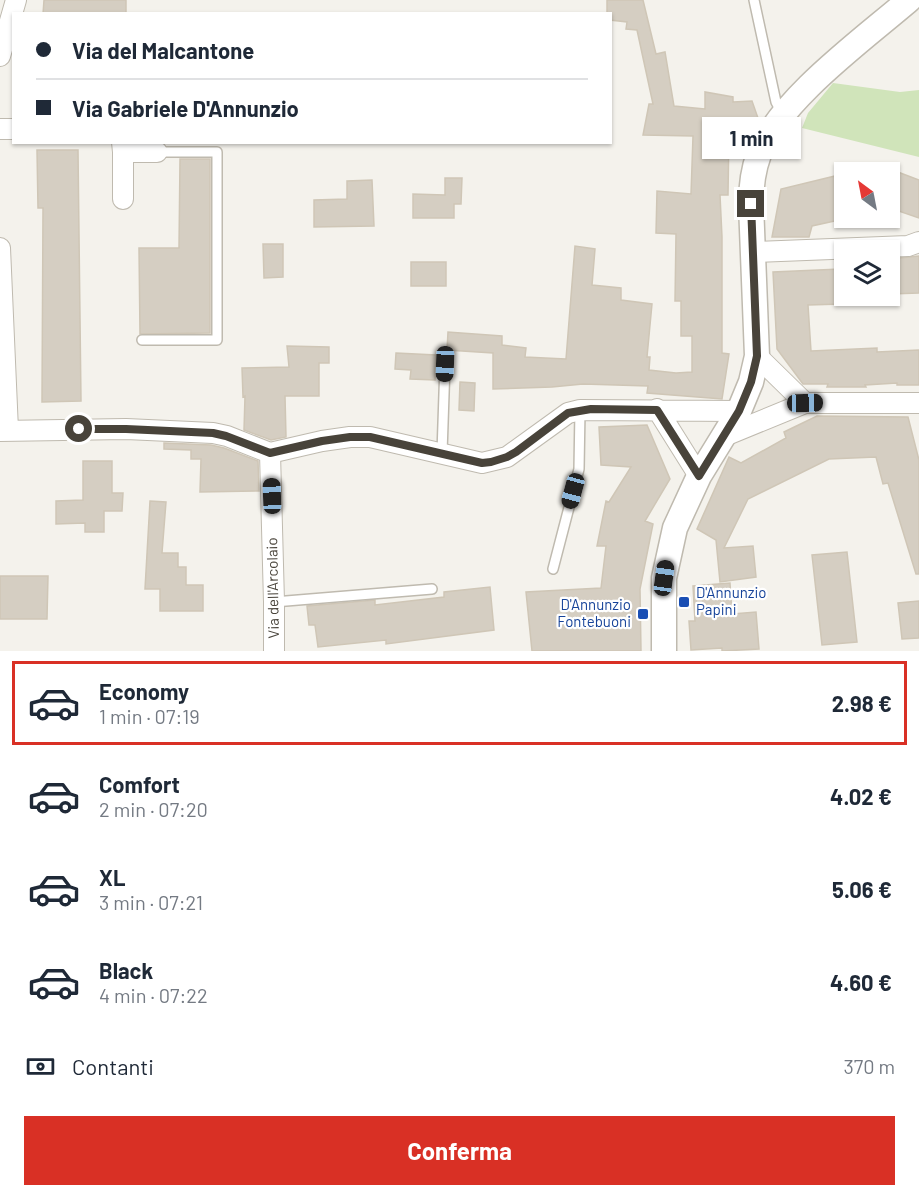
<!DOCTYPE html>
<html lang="it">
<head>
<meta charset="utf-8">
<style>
	:root { --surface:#fff; --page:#f6f6f7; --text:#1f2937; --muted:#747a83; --line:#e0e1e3; --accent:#d93025 }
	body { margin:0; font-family:Barlow,sans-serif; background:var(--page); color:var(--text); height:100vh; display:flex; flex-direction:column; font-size:22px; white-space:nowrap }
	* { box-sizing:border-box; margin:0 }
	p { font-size:20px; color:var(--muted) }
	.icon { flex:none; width:33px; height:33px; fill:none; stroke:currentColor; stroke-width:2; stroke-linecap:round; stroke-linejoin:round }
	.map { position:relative; height:651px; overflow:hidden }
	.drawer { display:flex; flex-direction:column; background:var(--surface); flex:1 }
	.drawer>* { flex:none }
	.banner { position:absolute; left:12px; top:12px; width:600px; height:132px; border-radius:0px; box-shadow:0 2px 4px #0004; display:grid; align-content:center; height:132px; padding:0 24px; background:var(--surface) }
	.needle { width:39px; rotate:328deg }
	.buttons { position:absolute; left:834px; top:162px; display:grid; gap:12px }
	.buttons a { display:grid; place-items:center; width:66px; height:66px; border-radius:0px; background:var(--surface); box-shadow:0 2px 4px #0004; font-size:30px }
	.end { position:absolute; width:27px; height:27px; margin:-14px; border:8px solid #48433a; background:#fff; box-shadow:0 0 0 3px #fff }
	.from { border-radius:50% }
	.bubble { position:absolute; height:42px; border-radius:0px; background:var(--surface); box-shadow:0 2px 4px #0004; font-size:20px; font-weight:700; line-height:42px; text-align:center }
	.car { position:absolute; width:18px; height:36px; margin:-18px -9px; border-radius:8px; box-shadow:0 0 4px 2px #0007; background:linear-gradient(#222 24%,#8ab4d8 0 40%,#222 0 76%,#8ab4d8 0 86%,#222 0) }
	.banner b { display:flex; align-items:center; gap:21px; height:57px; font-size:22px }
	.banner b+b { border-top:2px solid var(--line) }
	.banner i { width:15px; height:15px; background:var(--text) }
	ul { padding:10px 0 0; list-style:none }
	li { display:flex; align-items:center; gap:18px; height:84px; margin:0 12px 9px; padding:0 12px; border:3px solid transparent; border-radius:0px }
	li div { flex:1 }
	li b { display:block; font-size:22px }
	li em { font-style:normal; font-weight:700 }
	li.on { border-color:var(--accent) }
	li>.icon { width:54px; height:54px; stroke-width:1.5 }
	.pay { display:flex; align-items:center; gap:15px; height:66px; padding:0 24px; font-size:22px }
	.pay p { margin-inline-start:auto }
	.primary-button { display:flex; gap:12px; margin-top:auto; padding:12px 24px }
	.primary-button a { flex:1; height:69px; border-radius:0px; background:var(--accent); color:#fff; font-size:24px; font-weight:700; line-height:69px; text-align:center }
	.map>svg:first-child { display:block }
</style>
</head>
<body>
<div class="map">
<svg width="919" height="651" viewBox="0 0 919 651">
	<rect width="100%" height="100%" fill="#f4f2ec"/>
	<path fill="#d0e4ba" d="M 833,83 L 900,92 L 919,90 L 919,157 L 802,128 L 808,113 Z"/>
	<path fill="#d5cec2" stroke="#cfc6b6" stroke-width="1.5" d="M 44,0 L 126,0 L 126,14 L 43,14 Z
		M 607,0 L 643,0 L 656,54 L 665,52 L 674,106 L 705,109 L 705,92 L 733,97 L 733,102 L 752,101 L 759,121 L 745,133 L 729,132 L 728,195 L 720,195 L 722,237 L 722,353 L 729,354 L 722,399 L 647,393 L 648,386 L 583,384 L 552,387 L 493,389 L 493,353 L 447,350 L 448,332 L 502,336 L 502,345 L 526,348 L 525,357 L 566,359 L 575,246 L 595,249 L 592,285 L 621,288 L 621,300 L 652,304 L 647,357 L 650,357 L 649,370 L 676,373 L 692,372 L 692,336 L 681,336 L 681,301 L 675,301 L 676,234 L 656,233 L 657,191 L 691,194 L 693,136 L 643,135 L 649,104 L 653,104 L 637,30 L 626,29 L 627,22 L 610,20 L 610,14 L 607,14 Z
		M 37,150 L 78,150 L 81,401 L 42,402 L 43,208 L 38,208 Z
		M 180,159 L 210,159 L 210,333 L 140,334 L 139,248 L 179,248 Z
		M 890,169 L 919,180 L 919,218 L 890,208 Z
		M 835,176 L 844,219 L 812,226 L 809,237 L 772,237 L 781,189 Z
		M 445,178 L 462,178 L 461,204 L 454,204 L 454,218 L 413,218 L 413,194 L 445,195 Z
		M 372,180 L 374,226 L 314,227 L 314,200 L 347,199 L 347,181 Z
		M 263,244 L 283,244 L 283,277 L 264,278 Z
		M 919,256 L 919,293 L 890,294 L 890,259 Z
		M 411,262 L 446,262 L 446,286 L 411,286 Z
		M 840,269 L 841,304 L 808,305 L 811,351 L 877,348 L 877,352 L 919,350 L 919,385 L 897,385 L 897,383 L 865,385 L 866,387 L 827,387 L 828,384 L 803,384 L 777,349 L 773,272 Z
		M 287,346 L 329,347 L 329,363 L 319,363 L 319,396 L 285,396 L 286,437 L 271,440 L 244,430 L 245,396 L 243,397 L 242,368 L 289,367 Z
		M 396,353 L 436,355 L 435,380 L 410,379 L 411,370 L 395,369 Z
		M 460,382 L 475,383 L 474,411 L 459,410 Z
		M 817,416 L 908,417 L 919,460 L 919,574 L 916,574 L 888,483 L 883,484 L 876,457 L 829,459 L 748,499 L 724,548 L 753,546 L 756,577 L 720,582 L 716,540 L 697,529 L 729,457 L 741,463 L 786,438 L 784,432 Z
		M 647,425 L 670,479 L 645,521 L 653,524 L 640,589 L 641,651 L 532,651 L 526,592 L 601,588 L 606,546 L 597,546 L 606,501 L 609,502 L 631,467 L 601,465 L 599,427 Z
		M 164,443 L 211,445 L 224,448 L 258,461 L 259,491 L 200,492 L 201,459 L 191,459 L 191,450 L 164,449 Z
		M 83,461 L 112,461 L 112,493 L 123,493 L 122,511 L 104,511 L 104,532 L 85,532 L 85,523 L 56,524 L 56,501 L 83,500 Z
		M 150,501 L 166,502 L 162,553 L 178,553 L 178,567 L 186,567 L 186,585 L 203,585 L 203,611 L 160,611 L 160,589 L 145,589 Z
		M 847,552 L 857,642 L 822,645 L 812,555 Z
		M 0,576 L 48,576 L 47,619 L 0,619 Z
		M 730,583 L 732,614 L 756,612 L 759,649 L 722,651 L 722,648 L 691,650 L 689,621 L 695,621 L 693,586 Z
		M 490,587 L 494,630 L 386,644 L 386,640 L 318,647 L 315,625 L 309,625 L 307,606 L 375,600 L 375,605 L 444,597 L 444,592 Z
		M 919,601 L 919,638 L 902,639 L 898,603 Z"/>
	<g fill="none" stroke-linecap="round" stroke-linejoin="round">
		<defs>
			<path id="service" d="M 754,0 L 776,102 L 782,113
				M 142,340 L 217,340 L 217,152 L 157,152
				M 442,453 L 445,364
				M 553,569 L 579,469 L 580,410
				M 274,602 L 432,589"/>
			<path id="minor" d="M 0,56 L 16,0
				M 0,129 L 14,129
				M 122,142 L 123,152 L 157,152
				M 123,152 L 123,199
				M 0,248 L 8,430
				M 753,252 L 908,246 L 919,242
				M 757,356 L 805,403
				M 657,409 L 699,476
				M 0,431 L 126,429 L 213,433 L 227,436 L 270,453 L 322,441 L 350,437 L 370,437 L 482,463 L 507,457 L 568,413 L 580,410 L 739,411
				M 722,437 L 805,403 L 919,403
				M 270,453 L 274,602 L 274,651"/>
			<path id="tertiary" d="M 664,651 L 664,578 L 675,528 L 699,476 L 739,411 L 751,382 L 757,356 L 751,204 C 751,187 753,170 759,154 C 779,100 865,38 909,0"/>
		</defs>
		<use href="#service" stroke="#bfbaaf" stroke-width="12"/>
		<use href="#minor" stroke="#bfbaaf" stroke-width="22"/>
		<use href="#tertiary" stroke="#bfbaaf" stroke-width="27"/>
		<use href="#service" stroke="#fff" stroke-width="9"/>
		<use href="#minor" stroke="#fff" stroke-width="20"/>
		<use href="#tertiary" stroke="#fff" stroke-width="24"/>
	</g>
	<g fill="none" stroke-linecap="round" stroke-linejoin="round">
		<path stroke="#48433a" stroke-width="8" d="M 79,429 L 126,429 L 213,433 L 226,436 L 270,453 L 322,441 L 350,437 L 370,437 L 482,463 L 491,462 L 507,457 L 516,452 L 568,413 L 591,409 L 657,410 L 699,476 L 739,411 L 751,382 L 757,356 L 751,204"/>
	</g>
	<g fill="#1a4fb4" stroke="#fff" stroke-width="2">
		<rect x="678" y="596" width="12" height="12" rx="3"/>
		<rect x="637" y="608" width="12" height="12" rx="3"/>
	</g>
	<g text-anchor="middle" stroke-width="4.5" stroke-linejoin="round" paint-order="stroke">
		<g font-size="15" fill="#48433a" stroke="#fff">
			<text transform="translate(273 588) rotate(-91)" y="5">Via dell'Arcolaio</text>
		</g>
		<g font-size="15" fill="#164399" stroke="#fff" text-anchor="start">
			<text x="696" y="598">D'Annunzio<tspan x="696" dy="17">Papini</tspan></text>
			<text x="631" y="610" text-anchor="end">D'Annunzio<tspan x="631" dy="17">Fontebuoni</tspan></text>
		</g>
	</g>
</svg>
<div class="buttons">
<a><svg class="needle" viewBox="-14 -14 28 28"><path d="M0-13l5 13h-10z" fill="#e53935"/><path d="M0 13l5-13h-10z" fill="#747a83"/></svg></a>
<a><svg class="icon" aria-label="layers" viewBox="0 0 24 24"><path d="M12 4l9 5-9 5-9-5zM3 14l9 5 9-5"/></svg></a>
</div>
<i class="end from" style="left:79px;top:429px"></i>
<i class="end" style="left:751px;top:204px"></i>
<div class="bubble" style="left:702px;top:117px;width:99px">1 min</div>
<i class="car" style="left:445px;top:364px;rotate:182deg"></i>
<i class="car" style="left:805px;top:403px;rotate:89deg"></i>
<i class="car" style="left:573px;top:491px;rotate:195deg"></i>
<i class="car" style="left:272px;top:496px;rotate:358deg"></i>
<i class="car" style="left:664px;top:578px;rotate:8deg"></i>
<div class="banner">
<b><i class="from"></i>Via del Malcantone</b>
<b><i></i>Via Gabriele D'Annunzio</b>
</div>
</div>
<section class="drawer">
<ul>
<li class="on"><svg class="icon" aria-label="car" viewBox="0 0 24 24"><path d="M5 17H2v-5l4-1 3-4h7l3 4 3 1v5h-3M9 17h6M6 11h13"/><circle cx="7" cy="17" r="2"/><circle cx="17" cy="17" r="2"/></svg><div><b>Economy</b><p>1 min · 07:19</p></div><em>2.98 €</em></li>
<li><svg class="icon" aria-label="car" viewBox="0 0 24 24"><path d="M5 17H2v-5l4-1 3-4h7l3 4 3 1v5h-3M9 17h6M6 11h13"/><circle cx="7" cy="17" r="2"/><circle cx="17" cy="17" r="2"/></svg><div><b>Comfort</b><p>2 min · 07:20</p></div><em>4.02 €</em></li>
<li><svg class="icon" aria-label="car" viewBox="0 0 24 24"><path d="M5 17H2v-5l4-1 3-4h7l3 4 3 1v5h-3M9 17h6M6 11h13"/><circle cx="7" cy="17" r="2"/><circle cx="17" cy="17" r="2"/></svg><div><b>XL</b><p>3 min · 07:21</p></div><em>5.06 €</em></li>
<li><svg class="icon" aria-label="car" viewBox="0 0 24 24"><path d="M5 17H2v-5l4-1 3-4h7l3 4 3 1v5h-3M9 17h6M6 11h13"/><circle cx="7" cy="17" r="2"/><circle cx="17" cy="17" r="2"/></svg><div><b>Black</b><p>4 min · 07:22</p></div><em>4.60 €</em></li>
</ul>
<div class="pay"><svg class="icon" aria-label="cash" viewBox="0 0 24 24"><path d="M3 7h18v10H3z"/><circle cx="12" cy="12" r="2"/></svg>Contanti<p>370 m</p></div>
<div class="primary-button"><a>Conferma</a></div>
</section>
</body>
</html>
